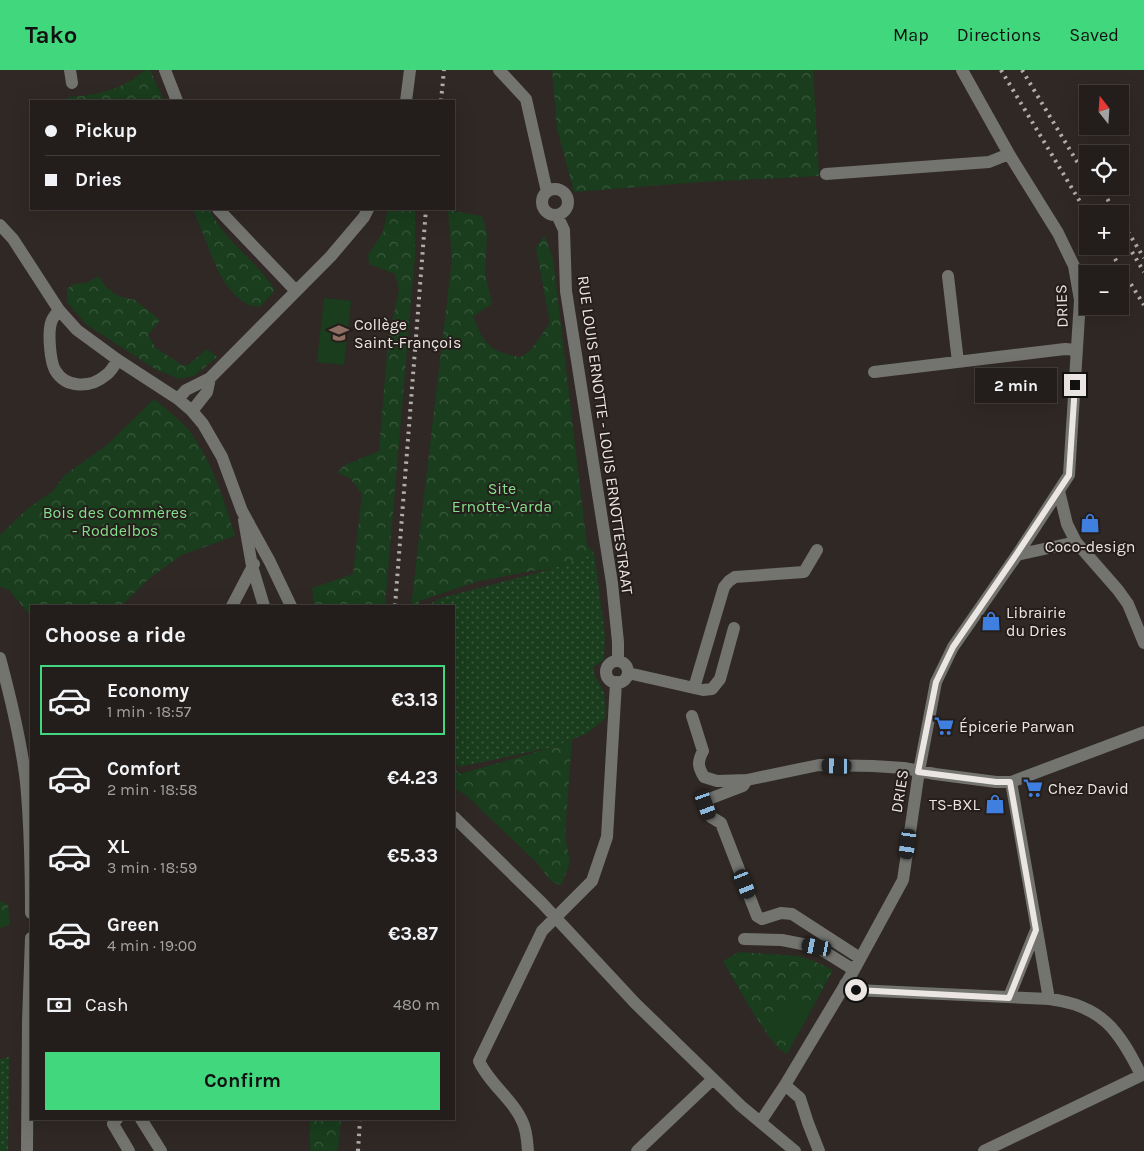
<!DOCTYPE html>
<html lang="en">
<head>
<meta charset="utf-8">
<style>
	:root { --surface:#231e1b; --page:#2f2b28; --text:#f1f3f6; --muted:#a3a2a3; --line:#403c3a; --accent:#41d77c }
	body { margin:0; font-family:Karla,sans-serif; background:var(--page); color:var(--text); height:100vh; display:flex; flex-direction:column; font-size:19px; white-space:nowrap }
	* { box-sizing:border-box; margin:0 }
	p { font-size:16px; color:var(--muted) }
	.icon { flex:none; width:28px; height:28px; fill:none; stroke:currentColor; stroke-width:2; stroke-linecap:round; stroke-linejoin:round }
	.map { position:relative; flex:1; overflow:hidden }
	.panel { position:absolute; left:30px; top:535px; width:425px; height:515px; display:flex; flex-direction:column; background:var(--surface); border-radius:0px; box-shadow:0 5px 20px #0002,0 0 0 1px var(--line) }
	.panel>* { flex:none }
	.banner { position:absolute; left:30px; top:30px; width:425px; height:110px; border-radius:0px; box-shadow:0 5px 20px #0002,0 0 0 1px var(--line); display:grid; align-content:center; height:110px; padding:0 15px; background:var(--surface) }
	.needle { width:32px; rotate:343deg }
	.tools { position:absolute; left:1079px; top:15px; display:grid; gap:10px }
	.tools a { display:grid; place-items:center; width:50px; height:50px; border-radius:0px; background:var(--surface); box-shadow:0 5px 20px #0002,0 0 0 1px var(--line); font-size:25px }
	.end { position:absolute; width:22px; height:22px; margin:-11px; border:6px solid #ebe6e3; background:#111; box-shadow:0 0 0 2px #111 }
	.from { border-radius:50% }
	.bubble { position:absolute; height:35px; border-radius:0px; background:var(--surface); box-shadow:0 5px 20px #0002,0 0 0 1px var(--line); font-size:16px; font-weight:700; line-height:35px; text-align:center }
	.car { position:absolute; width:15px; height:30px; margin:-15px -8px; border-radius:6px; box-shadow:0 0 4px 1px #0007; background:linear-gradient(#222 24%,#8ab4d8 0 40%,#222 0 76%,#8ab4d8 0 86%,#222 0) }
	.banner b { display:flex; align-items:center; gap:18px; height:48px; font-size:19px }
	.banner b+b { border-top:1px solid var(--line) }
	.banner i { width:12px; height:12px; background:var(--text) }
	ul { padding:0; list-style:none }
	li { display:flex; align-items:center; gap:15px; height:70px; margin:0 10px 8px; padding:0 5px; border:2px solid transparent; border-radius:0px }
	li div { flex:1 }
	li b { display:block; font-size:19px }
	li em { font-style:normal; font-weight:700 }
	li.on { border-color:var(--accent) }
	li>.icon { width:45px; height:45px; stroke-width:1.5 }
	h2 { padding:0 15px; font-size:22px; line-height:60px }
	.pay { display:flex; align-items:center; gap:12px; height:55px; padding:0 15px; font-size:19px }
	.pay p { margin-inline-start:auto }
	.action { display:flex; gap:10px; margin-top:auto; padding:10px 15px }
	.action a { flex:1; height:58px; border-radius:0px; background:var(--accent); color:#111; font-size:20px; font-weight:700; line-height:58px; text-align:center }
	header { display:flex; align-items:center; gap:30px; box-sizing:border-box; height:70px; padding:0 25px; background:var(--accent); color:#111 }
	header strong { font-size:24px }
	nav { display:flex; gap:28px; margin-inline-start:auto; font-size:18px }
	.map>svg:first-child { display:block }
</style>
</head>
<body>
<header>
<strong>Tako</strong>
<nav><a>Map</a><a>Directions</a><a>Saved</a></nav>
</header>
<div class="map">
<svg width="1144" height="1081" viewBox="0 0 1144 1081">
	<defs>
		<pattern id="grass-dots" width="8" height="8" patternUnits="userSpaceOnUse" patternTransform="scale(1.25)"><rect width="8" height="8" fill="#193d1d"/><path d="M2 2h.1M6 6h.1" fill="none" stroke="#3b593e" stroke-width="1.8" stroke-linecap="round"/></pattern>
		<pattern id="forest-crowns" width="20" height="18" patternUnits="userSpaceOnUse" patternTransform="scale(1.25)"><rect width="20" height="18" fill="#193d1d"/><path d="M2 6a3 3 0 1 1 6 0M12 15a3 3 0 1 1 6 0" fill="none" stroke="#3b593e"/></pattern>
	</defs>
	<rect width="100%" height="100%" fill="#2f2824"/>
	<path fill="url(#grass-dots)" d="M 594,482 L 605,565 L 604,590 L 594,596 L 594,604 L 604,622 L 606,648 L 586,664 L 553,677 L 459,697 L 454,691 L 454,536 L 428,535 L 441,528 L 552,499 Z
		M 9,987 L 8,1081 L 0,1081 L 0,989 Z"/>
	<path fill="url(#forest-crowns)" d="M 145,0 L 150,0 L 164,31 L 67,31 L 68,27 C 97,26 123,19 145,0 Z
		M 552,0 L 813,0 L 819,106 L 701,112 L 574,122 L 557,59 Z
		M 192,139 L 209,139 C 226,173 256,190 275,220 L 260,237 C 255,236 249,236 245,233 C 215,215 208,167 192,139 Z
		M 388,139 L 415,139 L 415,185 L 385,536 L 314,536 L 312,518 L 353,504 L 362,424 L 350,408 L 338,403 L 343,396 L 379,381 L 388,271 L 399,220 L 395,204 L 369,194 L 368,185 L 383,162 Z
		M 448,140 L 482,146 L 487,164 L 485,203 L 492,234 L 473,246 C 484,275 490,282 521,287 L 531,280 L 550,253 L 536,178 L 543,167 L 545,167 L 553,189 L 587,476 L 594,482 L 552,499 L 532,501 L 479,511 L 419,531 L 419,536 L 411,536 L 452,189 Z
		M 98,206 L 106,217 L 118,226 L 135,230 L 160,250 L 148,265 L 156,278 L 182,295 L 188,295 L 207,279 L 217,287 L 194,306 L 179,309 L 155,299 L 87,255 L 67,232 L 67,219 L 74,214 L 86,213 Z
		M 154,329 C 166,339 181,350 191,363 C 213,394 224,430 235,466 L 182,485 L 151,507 L 121,536 L 31,536 L 31,546 L 8,519 L 0,517 L 0,465 L 27,439 L 53,421 L 65,405 L 108,374 Z
		M 572,670 L 565,764 L 570,793 L 561,815 L 552,812 L 536,792 L 467,726 L 454,718 L 454,698 L 460,704 L 553,677 Z
		M 0,831 L 8,835 L 10,855 L 0,858 Z
		M 739,882 L 798,886 L 814,891 L 833,900 L 787,984 C 770,978 734,909 723,891 Z
		M 310,1049 L 341,1049 L 338,1081 L 310,1081 Z"/>
	<path fill="#193d1d" d="M 324,228 L 351,231 L 344,295 L 317,292 Z
		M 790,922 L 814,936 L 791,976 L 766,961 Z"/>
	<g fill="none" stroke-linecap="round" stroke-linejoin="round">
		<path stroke="#73736f" stroke-width="12" d="M 70,0 L 72,13
			M 165,0 L 177,31
			M 499,0 L 526,29 L 547,122
			M 406,31 L 410,0
			M 826,104 L 989,92 L 1009,84
			M542 132a13 13 0 1 1 26 0a13 13 0 1 1-26 0Z
			M 218,139 L 296,221
			M 557,145 L 564,160 L 566,221 L 612,513 L 618,572 L 618,591
			M 0,155 L 13,169 L 59,240 L 77,260 L 118,290 L 178,329 L 192,341 L 203,354 L 222,387 L 242,441 L 270,492 L 291,536
			M 948,206 L 958,292
			M 59,240 C 56,244 52,248 51,253 C 48,263 50,291 55,300 C 66,319 91,318 106,305 C 111,302 114,295 118,290
			M 874,302 L 1065,279 L 1077,280
			M 178,329 L 186,320 L 210,308 L 331,186 L 364,147 L 368,139
			M 192,341 L 207,322 L 210,308
			M 1059,421 L 1067,454 L 1076,472 L 1118,520 L 1128,534 L 1144,573
			M 244,450 L 252,496 L 264,536
			M 1017,485 L 1076,472
			M 232,536 L 254,494
			M 0,588 C 11,629 21,670 26,712 C 30,756 31,799 31,843
			M606 602a11 11 0 1 1 22 0a11 11 0 1 1-22 0Z
			M 628,603 L 703,620 L 712,619 L 720,609 L 734,558
			M 694,618 L 724,517 L 729,511 L 735,507 L 804,502 L 817,480
			M 692,646 L 703,681 C 697,692 698,697 704,707 L 717,711 L 747,710 L 819,695 L 873,696 L 904,698 L 935,704 L 996,712 L 1011,712 L 1144,662
			M 747,710 L 743,716 L 709,729 L 706,735 L 711,747 L 721,753 L 757,846 L 762,849 L 781,843 L 792,844 L 860,888
			M 1011,712 L 1049,929
			M 454,747 L 542,833 L 635,933 L 741,1036 L 795,1081
			M 744,869 L 782,870 L 817,877 L 854,900
			M 845,914 L 856,920 L 1049,929 C 1101,935 1119,960 1141,1005
			M 1009,927 L 1036,860
			M 785,1015 L 800,1028 L 808,1053 L 819,1081
			M 117,1049 L 113,1054 L 129,1081
			M 141,1049 L 161,1081
			M 761,1051 L 785,1015 L 854,900 L 903,810 L 919,701 L 936,612 L 953,577 L 1017,485 L 1069,405 L 1080,230 L 1074,196 L 1058,163 L 1009,84 L 962,0
			M 27,1081 L 28,952 L 31,868
			M 528,1081 C 527,1072 527,1062 523,1053 C 514,1030 489,1014 479,991 L 542,861 L 592,811 L 607,767 L 616,612
			M 637,1081 L 713,1009
			M 984,1081 L 1144,1004"/>
		<path stroke="#b3adaa" stroke-width="4" stroke-dasharray="2.5 5" stroke-linecap="butt" d="M 1001,0 L 1088,145
			M 1022,0 L 1088,110
			M 441,31 L 444,0
			M 1100,116 L 1116,144
			M 1120,149 L 1144,188
			M 1107,176 L 1144,235
			M 1132,182 L 1144,202
			M 395,536 L 426,139
			M 358,1081 L 360,1049"/>
	</g>
	<g fill="none" stroke-linecap="round" stroke-linejoin="round">
		<path stroke="#ebe6e3" stroke-width="6" d="M 856,920 L 1009,928 L 1036,860 L 1010,712 L 996,712 L 918,702 L 936,612 L 953,577 L 1016,485 L 1069,405 L 1075,315"/>
	</g>
	<defs>
		<symbol id="school-bare" viewBox="-9 -9 18 18"><path d="M0-5L7-2L0 1L-7-2ZM-4 1L0 2.5L4 1V4Q0 6-4 4Z" fill="#8d6e63" stroke="#251e1b" stroke-width="2.5" paint-order="stroke"/></symbol>
		<symbol id="shop-bare" viewBox="-9 -9 18 18"><path d="M-5-2.5h2.3a2.7 3.5 0 0 1 5.4 0H5L5.5 6h-11ZM-1.5-2.5h3a1.5 2.3 0 0 0-3 0Z" fill="#3f7fe0" stroke="#251e1b" stroke-width="2.5" paint-order="stroke"/></symbol>
		<symbol id="supermarket-bare" viewBox="-9 -9 18 18"><path d="M-6-5.5h2.5l.6 2H6L4.5 2H-2.5L-4.4-4H-6ZM-1.5 3.2a1.3 1.3 0 1 0 .1 0ZM3 3.2a1.3 1.3 0 1 0 .1 0Z" fill="#3f7fe0" stroke="#251e1b" stroke-width="2.5" paint-order="stroke"/></symbol>
	</defs>
	<g fill-rule="evenodd">
		<use href="#school-bare" x="325" y="249" width="28" height="28"/>
		<use href="#shop-bare" x="1076" y="439" width="28" height="28"/>
		<use href="#shop-bare" x="977" y="537" width="28" height="28"/>
		<use href="#supermarket-bare" x="930" y="642" width="28" height="28"/>
		<use href="#supermarket-bare" x="1019" y="704" width="28" height="28"/>
		<use href="#shop-bare" x="981" y="720" width="28" height="28"/>
	</g>
	<g text-anchor="middle" stroke-width="4" stroke-linejoin="round" paint-order="stroke">
		<g font-size="16" fill="#ebe6e3" stroke="#251e1b">
			<text transform="translate(1061 236) rotate(-92)" y="6">DRIES</text>
			<text transform="translate(606 365) rotate(82)" y="6">RUE LOUIS ERNOTTE - LOUIS ERNOTTESTRAAT</text>
			<text transform="translate(899 721) rotate(-81)" y="6">DRIES</text>
		</g>
		<g font-size="16" fill="#ebe6e3" stroke="#251e1b" text-anchor="start">
			<text x="354" y="260">Collège<tspan x="354" dy="18">Saint-François</tspan></text>
			<text x="1090" y="482" text-anchor="middle">Coco-design</text>
			<text x="1006" y="548">Librairie<tspan x="1006" dy="18">du Dries</tspan></text>
			<text x="959" y="662">Épicerie Parwan</text>
			<text x="1048" y="724">Chez David</text>
			<text x="980" y="740" text-anchor="end">TS-BXL</text>
		</g>
		<g font-size="16" fill="#83df8c" stroke="#251e1b">
			<text x="502" y="424">Site<tspan x="502" dy="18">Ernotte-Varda</tspan></text>
			<text x="115" y="448">Bois des Commères<tspan x="115" dy="18">- Roddelbos</tspan></text>
		</g>
	</g>
</svg>
<div class="tools">
<a><svg class="needle" viewBox="-14 -14 28 28"><path d="M0-13l5 13h-10z" fill="#e53935"/><path d="M0 13l5-13h-10z" fill="#a3a2a3"/></svg></a>
<a><svg class="icon" aria-label="locate" viewBox="0 0 24 24"><circle cx="12" cy="12" r="6"/><path d="M12 2v4M12 18v4M2 12h4M18 12h4"/></svg></a>
<a>+</a>
<a>−</a>
</div>
<i class="end from" style="left:856px;top:920px"></i>
<i class="end" style="left:1075px;top:315px"></i>
<div class="bubble" style="left:975px;top:298px;width:82px">2 min</div>
<i class="car" style="left:837px;top:696px;rotate:271deg"></i>
<i class="car" style="left:706px;top:735px;rotate:160deg"></i>
<i class="car" style="left:908px;top:774px;rotate:188deg"></i>
<i class="car" style="left:745px;top:814px;rotate:158deg"></i>
<i class="car" style="left:817px;top:877px;rotate:281deg"></i>
<div class="banner">
<b><i class="from"></i>Pickup</b>
<b><i></i>Dries</b>
</div>
<section class="panel">
<h2>Choose a ride</h2>
<ul>
<li class="on"><svg class="icon" aria-label="car" viewBox="0 0 24 24"><path d="M5 17H2v-5l4-1 3-4h7l3 4 3 1v5h-3M9 17h6M6 11h13"/><circle cx="7" cy="17" r="2"/><circle cx="17" cy="17" r="2"/></svg><div><b>Economy</b><p>1 min · 18:57</p></div><em>€3.13</em></li>
<li><svg class="icon" aria-label="car" viewBox="0 0 24 24"><path d="M5 17H2v-5l4-1 3-4h7l3 4 3 1v5h-3M9 17h6M6 11h13"/><circle cx="7" cy="17" r="2"/><circle cx="17" cy="17" r="2"/></svg><div><b>Comfort</b><p>2 min · 18:58</p></div><em>€4.23</em></li>
<li><svg class="icon" aria-label="car" viewBox="0 0 24 24"><path d="M5 17H2v-5l4-1 3-4h7l3 4 3 1v5h-3M9 17h6M6 11h13"/><circle cx="7" cy="17" r="2"/><circle cx="17" cy="17" r="2"/></svg><div><b>XL</b><p>3 min · 18:59</p></div><em>€5.33</em></li>
<li><svg class="icon" aria-label="car" viewBox="0 0 24 24"><path d="M5 17H2v-5l4-1 3-4h7l3 4 3 1v5h-3M9 17h6M6 11h13"/><circle cx="7" cy="17" r="2"/><circle cx="17" cy="17" r="2"/></svg><div><b>Green</b><p>4 min · 19:00</p></div><em>€3.87</em></li>
</ul>
<div class="pay"><svg class="icon" aria-label="cash" viewBox="0 0 24 24"><path d="M3 7h18v10H3z"/><circle cx="12" cy="12" r="2"/></svg>Cash<p>480 m</p></div>
<div class="action"><a>Confirm</a></div>
</section>
</div>
</body>
</html>
